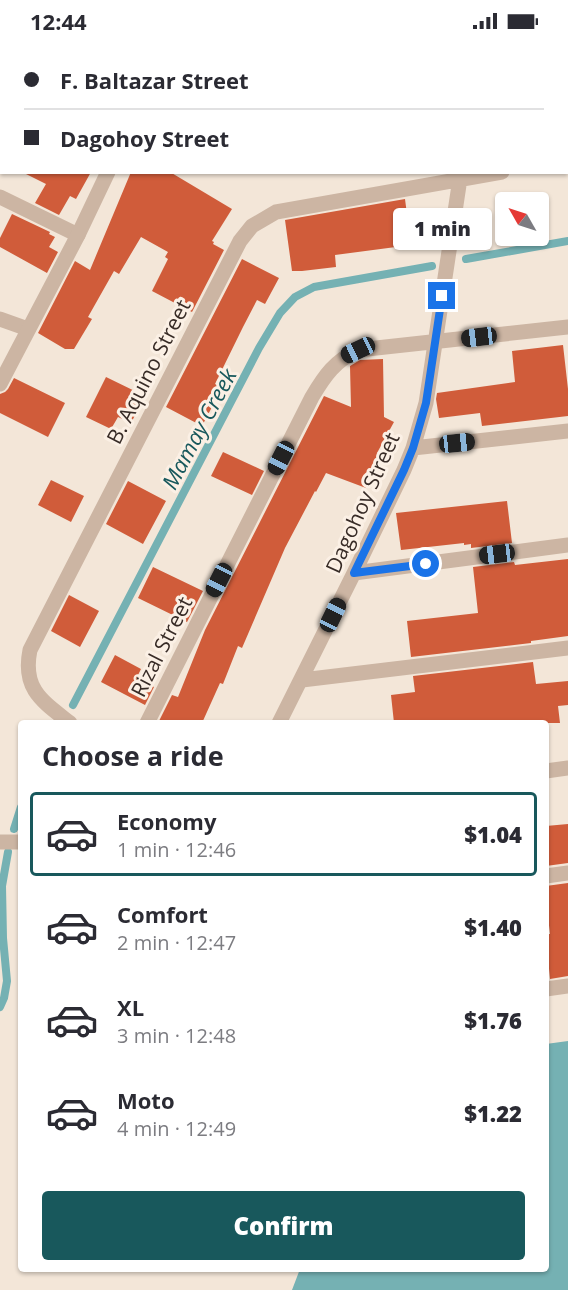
<!DOCTYPE html>
<html lang="en">
<head>
<meta charset="utf-8">
<style>
	:root { --surface:#fff; --page:#f7f7f7; --text:#2b2b33; --muted:#7c7c81; --line:#e1e1e2; --accent:#18585c }
	body { margin:0; font-family:"Open Sans",sans-serif; background:var(--page); color:var(--text); height:100vh; display:flex; flex-direction:column; font-size:22px; white-space:nowrap }
	* { box-sizing:border-box; margin:0 }
	p { font-size:20px; color:var(--muted) }
	.icon { flex:none; width:33px; height:33px; fill:none; stroke:currentColor; stroke-width:2; stroke-linecap:round; stroke-linejoin:round }
	.map { position:relative; flex:1; overflow:hidden }
	.details { position:absolute; left:18px; top:678px; width:531px; height:552px; display:flex; flex-direction:column; background:var(--surface); border-radius:6px; box-shadow:0 2px 4px #0004 }
	.details>* { flex:none }
	.top-card { position:absolute; left:0px; top:0px; width:568px; height:132px; box-shadow:0 2px 4px #0004; display:grid; align-content:center; height:132px; padding:0 24px; background:var(--surface) }
	.needle { width:39px; rotate:309deg }
	.controls { position:absolute; left:495px; top:150px; display:grid; gap:12px }
	.controls a { display:grid; place-items:center; width:54px; height:54px; border-radius:6px; background:var(--surface); box-shadow:0 2px 4px #0004; font-size:30px }
	.end { position:absolute; width:27px; height:27px; margin:-14px; border:8px solid #1a73e8; background:#fff; box-shadow:0 0 0 3px #fff }
	.from { border-radius:50% }
	.bubble { position:absolute; height:42px; border-radius:6px; background:var(--surface); box-shadow:0 2px 4px #0004; font-size:20px; font-weight:800; line-height:42px; text-align:center }
	.car { position:absolute; width:18px; height:36px; margin:-18px -9px; border-radius:8px; box-shadow:0 0 4px 2px #0007; background:linear-gradient(#222 24%,#8ab4d8 0 40%,#222 0 76%,#8ab4d8 0 86%,#222 0) }
	.top-card b { display:flex; align-items:center; gap:21px; height:57px; font-size:22px }
	.top-card b+b { border-top:2px solid var(--line) }
	.top-card i { width:15px; height:15px; background:var(--text) }
	ul { padding:0; list-style:none }
	li { display:flex; align-items:center; gap:18px; height:84px; margin:0 12px 9px; padding:0 12px; border:3px solid transparent; border-radius:6px }
	li div { flex:1 }
	li b { display:block; font-size:22px }
	li em { font-style:normal; font-weight:800 }
	li.current { border-color:var(--accent) }
	li>.icon { width:54px; height:54px; stroke-width:1.5 }
	h2 { padding:0 24px; font-size:27px; line-height:72px }
	.primary-button { display:flex; gap:12px; margin-top:auto; padding:12px 24px }
	.primary-button a { flex:1; height:69px; border-radius:6px; background:var(--accent); color:#fff; font-size:24px; font-weight:800; line-height:69px; text-align:center }
	.status { display:flex; justify-content:space-between; align-items:center; height:42px; padding:0 30px; background:var(--surface); direction:ltr }
	.status svg { height:16px; fill:currentColor }
	.map>svg:first-child { display:block }
</style>
</head>
<body>
<div class="status"><b>12:44</b><svg viewBox="0 0 49 12"><path d="M0 12V9h3v3zM5 12V6h3v6zM10 12V3h3v9zM15 12V0h3v12zM26 1h20v11H26zM47 4h2v5h-2z"/></svg></div>
<div class="map">
<svg width="568" height="1248" viewBox="0 0 568 1248">
	<rect width="100%" height="100%" fill="#f3e6d8"/>
	<path fill="#75b1b3" d="M 568,999 L 568,1248 L 292,1248 L 300,1227 L 546,1227 L 546,1002 Z"/>
	<g fill="none" stroke-linecap="round" stroke-linejoin="round">
		<path stroke="#75b1b3" stroke-width="8" d="M 466,217 L 568,199
			M 73,663 L 259,306 L 280,271 L 295,255 L 314,245 L 432,224
			M 14,787 L 21,765
			M 0,965 L 4,956 L 7,939 L 3,896 L 2,844 L 8,810"/>
	</g>
	<path fill="#d05c3a" d="M 22,130 L 91,130 L 76,157 L 70,154 L 59,173 L 35,161 L 46,142 Z
		M 131,130 L 170,130 L 232,167 L 212,199 L 214,200 L 213,202 L 224,208 L 192,270 L 152,249 L 168,217 L 165,215 L 168,210 L 141,195 L 119,232 L 114,229 L 88,275 L 92,277 L 74,307 L 65,307 L 38,291 L 75,219 L 90,228 Z
		M 405,157 L 411,203 L 335,213 L 336,225 L 302,229 L 292,229 L 285,178 Z
		M 12,172 L 50,190 L 49,192 L 55,195 L 49,205 L 58,210 L 47,231 L 0,205 L 0,196 Z
		M 242,217 L 279,236 L 265,262 L 257,258 L 243,285 L 215,342 L 222,346 L 202,384 L 166,365 Z
		M 563,303 L 568,347 L 568,374 L 482,384 L 480,371 L 439,376 L 436,357 L 437,351 L 515,340 L 512,309 Z
		M 383,317 L 384,375 L 394,380 L 377,411 L 380,412 L 366,446 L 326,431 L 316,450 L 315,449 L 285,506 L 242,606 L 238,604 L 223,642 L 220,641 L 202,681 L 158,681 L 172,653 L 178,655 L 205,588 L 324,354 L 351,365 L 350,324 L 360,318 Z
		M 106,335 L 145,354 L 131,381 L 118,375 L 111,387 L 86,375 Z
		M 14,336 L 65,361 L 48,395 L 0,371 L 0,352 L 5,350 L 8,347 Z
		M 223,410 L 264,429 L 252,453 L 211,434 Z
		M 51,438 L 84,454 L 71,480 L 38,463 Z
		M 128,439 L 166,459 L 143,502 L 106,482 Z
		M 507,459 L 512,501 L 471,506 L 471,502 L 464,503 L 464,501 L 401,508 L 396,471 Z
		M 568,517 L 568,594 L 531,599 L 531,601 L 411,615 L 407,579 L 478,571 L 473,525 L 514,520 L 515,523 Z
		M 153,525 L 203,549 L 187,580 L 138,556 Z
		M 69,553 L 99,569 L 80,605 L 51,589 Z
		M 115,613 L 141,627 L 136,637 L 154,645 L 145,663 L 101,640 Z
		M 533,620 L 536,642 L 568,639 L 568,663 L 558,664 L 560,681 L 394,681 L 391,653 L 415,650 L 413,634 Z
		M 568,782 L 568,821 L 546,824 L 546,784 Z
		M 568,841 L 568,934 L 550,937 L 546,896 L 546,892 L 550,892 L 546,858 L 546,844 Z"/>
	<g fill="none" stroke-linecap="round" stroke-linejoin="round">
		<path stroke="#ccb5a3" stroke-width="15" d="M 0,41 L 2,41
			M 0,155 L 78,193
			M 0,277 L 28,287"/>
		<path stroke="#ccb5a3" stroke-width="15" d="M 382,0 L 384,2
			M 178,2 L 179,0
			M 454,2 L 463,0
			M 481,2 L 481,0
			M 567,119 L 568,119
			M 0,342 L 78,193 L 108,130
			M 413,406 L 568,389
			M 354,531 L 568,503
			M 302,638 L 568,606
			M 70,681 C 42,659 22,647 30,608 L 240,199 L 252,184 L 276,170 L 502,130
			M 147,681 L 312,355 C 325,333 335,319 358,308 L 568,285
			M 279,681 L 354,531 L 404,428 L 413,406 L 426,361 L 461,130
			M 546,729 L 568,726
			M 0,800 L 21,800
			M 546,834 L 568,831
			M 546,947 L 568,944"/>
	</g>
	<g fill="none" stroke-linecap="round" stroke-linejoin="round">
		<path stroke="#1a73e8" stroke-width="8" d="M 426,522 L 354,531 L 404,428 L 413,406 L 426,361 L 442,254"/>
	</g>
	<g text-anchor="middle" stroke-width="6" stroke-linejoin="round" paint-order="stroke">
		<g font-size="21" fill="#372b26" stroke="#fbf0e5">
			<text transform="translate(149 330) rotate(-63)" y="7">B. Aquino Street</text>
			<text transform="translate(363 461) rotate(-66)" y="7">Dagohoy Street</text>
			<text transform="translate(162 605) rotate(-63)" y="7">Rizal Street</text>
		</g>
		<g font-size="22" font-style="italic" fill="#18585c" stroke="#fbf0e5">
			<text transform="translate(199 387) rotate(-62)" y="8">Mamay Creek</text>
		</g>
	</g>
</svg>
<div class="controls">
<a><svg class="needle" viewBox="-14 -14 28 28"><path d="M0-13l5 13h-10z" fill="#e53935"/><path d="M0 13l5-13h-10z" fill="#7c7c81"/></svg></a>
</div>
<i class="end from" style="left:426px;top:522px"></i>
<i class="end" style="left:442px;top:254px"></i>
<div class="bubble" style="left:393px;top:166px;width:99px">1 min</div>
<i class="car" style="left:479px;top:295px;rotate:263deg"></i>
<i class="car" style="left:358px;top:308px;rotate:245deg"></i>
<i class="car" style="left:457px;top:401px;rotate:84deg"></i>
<i class="car" style="left:281px;top:416px;rotate:207deg"></i>
<i class="car" style="left:497px;top:512px;rotate:263deg"></i>
<i class="car" style="left:219px;top:538px;rotate:207deg"></i>
<i class="car" style="left:333px;top:573px;rotate:26deg"></i>
<div class="top-card">
<b><i class="from"></i>F. Baltazar Street</b>
<b><i></i>Dagohoy Street</b>
</div>
<section class="details">
<h2>Choose a ride</h2>
<ul>
<li class="current"><svg class="icon" aria-label="car" viewBox="0 0 24 24"><path d="M5 17H2v-5l4-1 3-4h7l3 4 3 1v5h-3M9 17h6M6 11h13"/><circle cx="7" cy="17" r="2"/><circle cx="17" cy="17" r="2"/></svg><div><b>Economy</b><p>1 min · 12:46</p></div><em>$1.04</em></li>
<li><svg class="icon" aria-label="car" viewBox="0 0 24 24"><path d="M5 17H2v-5l4-1 3-4h7l3 4 3 1v5h-3M9 17h6M6 11h13"/><circle cx="7" cy="17" r="2"/><circle cx="17" cy="17" r="2"/></svg><div><b>Comfort</b><p>2 min · 12:47</p></div><em>$1.40</em></li>
<li><svg class="icon" aria-label="car" viewBox="0 0 24 24"><path d="M5 17H2v-5l4-1 3-4h7l3 4 3 1v5h-3M9 17h6M6 11h13"/><circle cx="7" cy="17" r="2"/><circle cx="17" cy="17" r="2"/></svg><div><b>XL</b><p>3 min · 12:48</p></div><em>$1.76</em></li>
<li><svg class="icon" aria-label="car" viewBox="0 0 24 24"><path d="M5 17H2v-5l4-1 3-4h7l3 4 3 1v5h-3M9 17h6M6 11h13"/><circle cx="7" cy="17" r="2"/><circle cx="17" cy="17" r="2"/></svg><div><b>Moto</b><p>4 min · 12:49</p></div><em>$1.22</em></li>
</ul>
<div class="primary-button"><a>Confirm</a></div>
</section>
</div>
</body>
</html>
